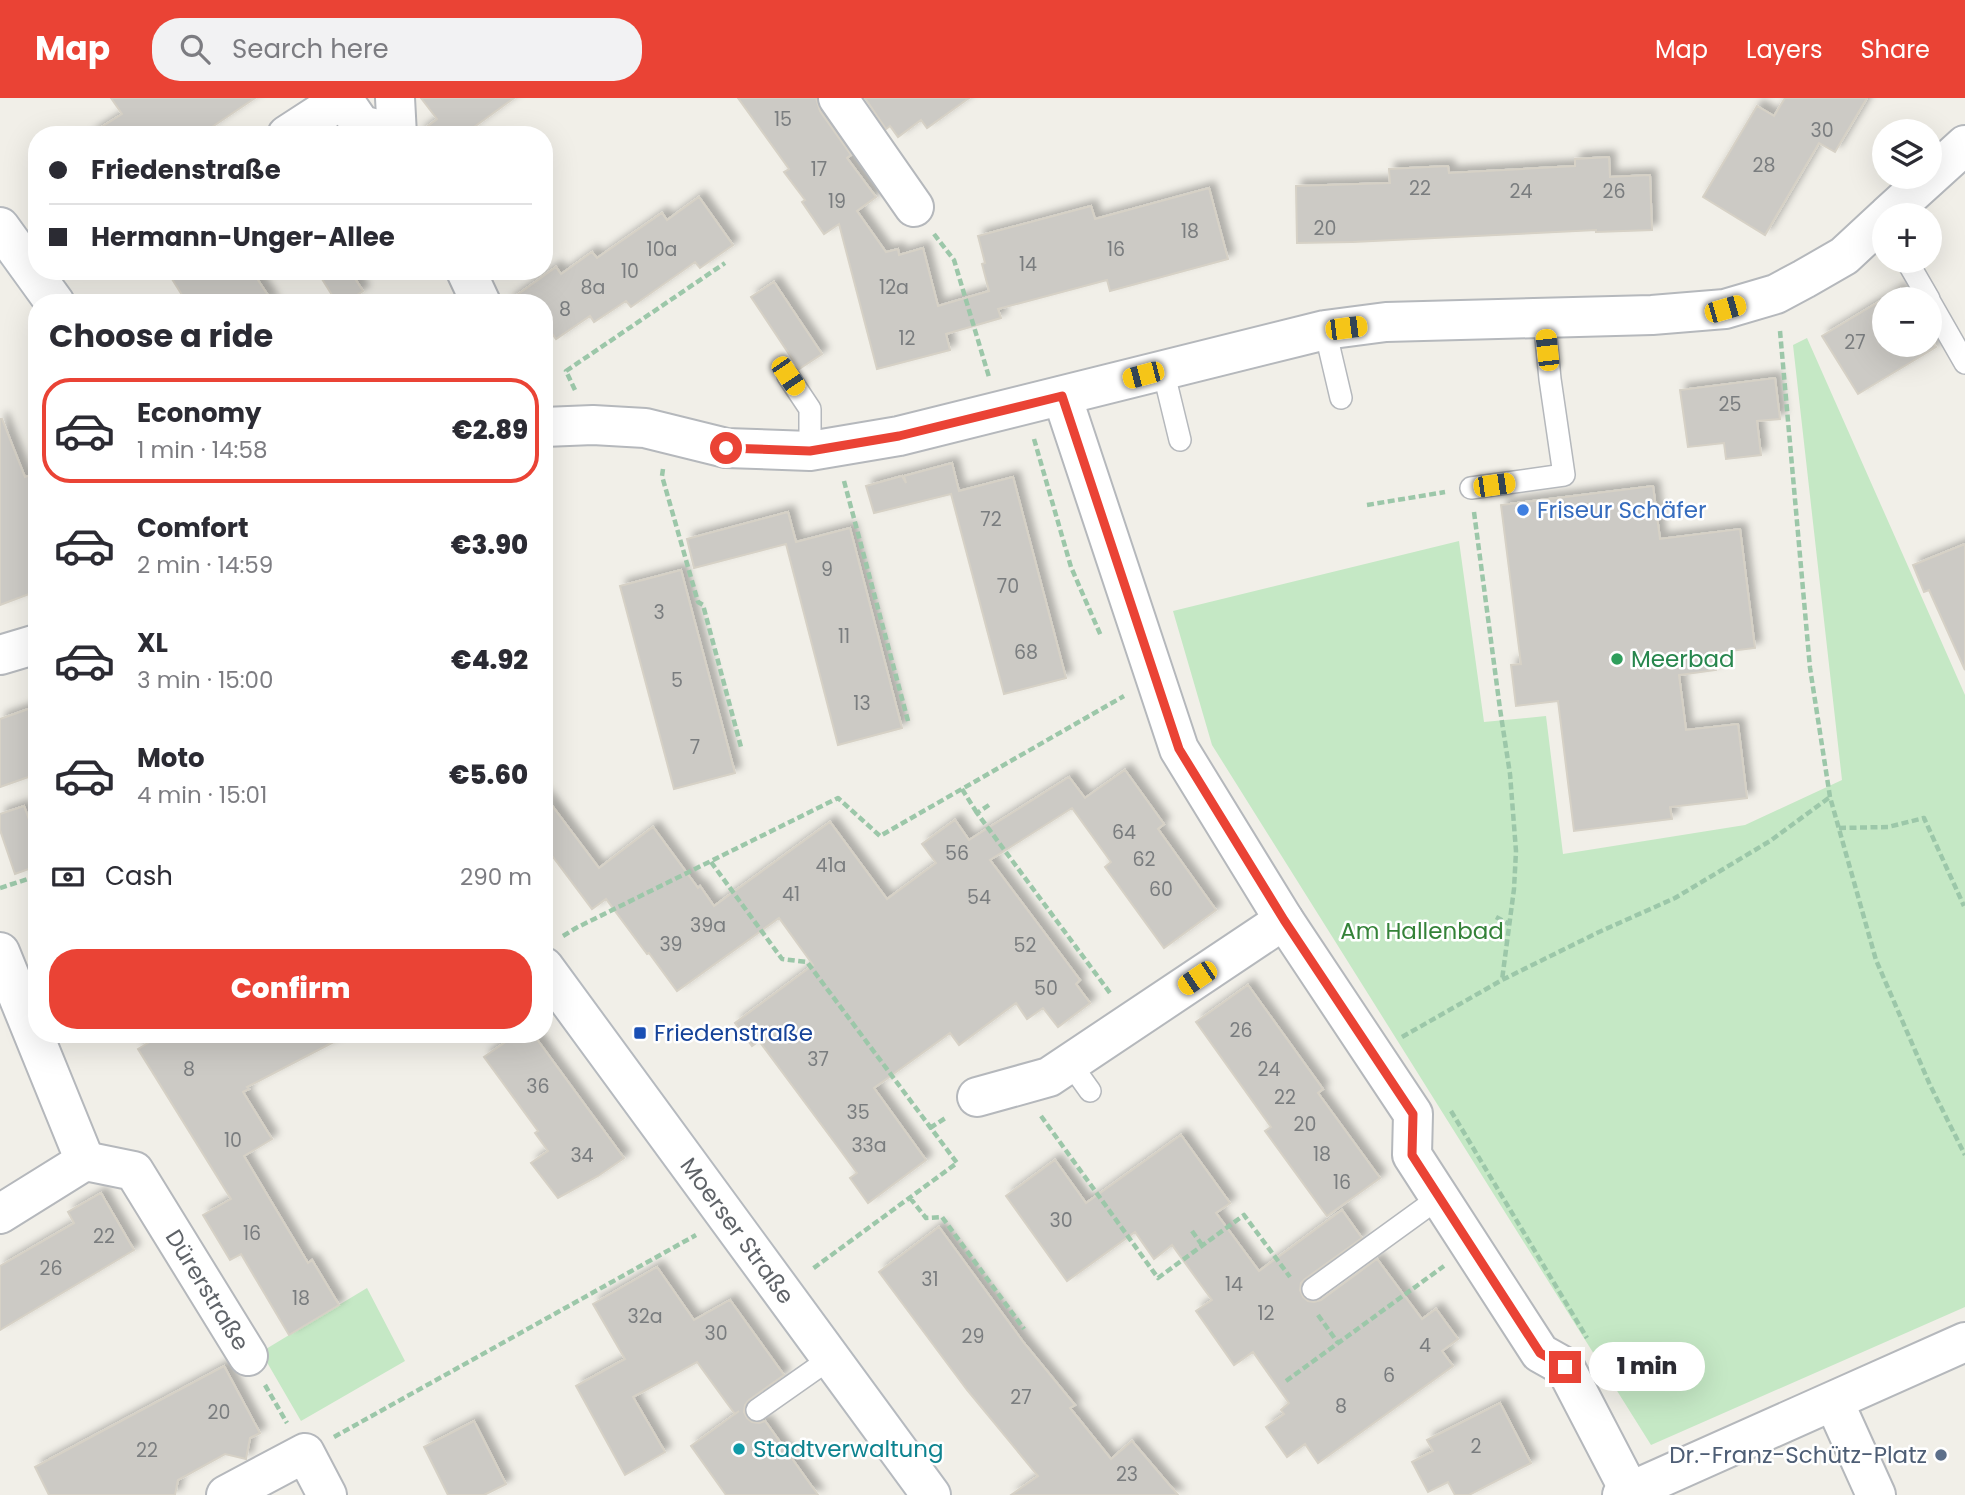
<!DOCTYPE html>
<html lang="en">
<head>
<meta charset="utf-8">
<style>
	:root { --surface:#fff; --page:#f2f2f3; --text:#2b2b33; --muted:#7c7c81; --line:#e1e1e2; --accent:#ea4335 }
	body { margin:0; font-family:Poppins,sans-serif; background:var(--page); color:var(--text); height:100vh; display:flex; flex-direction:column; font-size:26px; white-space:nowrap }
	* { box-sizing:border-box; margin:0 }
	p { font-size:23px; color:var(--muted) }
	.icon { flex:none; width:38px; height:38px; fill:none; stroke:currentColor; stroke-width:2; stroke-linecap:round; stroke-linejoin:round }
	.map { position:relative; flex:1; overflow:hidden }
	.sheet { position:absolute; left:28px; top:196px; width:525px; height:749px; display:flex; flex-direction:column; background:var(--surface); border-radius:28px; box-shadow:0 7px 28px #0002 }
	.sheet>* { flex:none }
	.top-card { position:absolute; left:28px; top:28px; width:525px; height:154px; border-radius:28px; box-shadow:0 7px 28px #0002; display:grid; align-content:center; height:154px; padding:0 21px; background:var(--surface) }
	.fabs { position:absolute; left:1872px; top:21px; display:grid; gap:14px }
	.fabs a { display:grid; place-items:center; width:70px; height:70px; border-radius:50%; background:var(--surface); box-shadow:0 7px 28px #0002; font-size:35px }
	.end { position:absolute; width:32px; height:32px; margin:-16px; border:9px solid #ea4335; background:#fff; box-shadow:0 0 0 4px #fff }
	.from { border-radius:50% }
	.bubble { position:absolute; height:49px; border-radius:24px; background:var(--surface); box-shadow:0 7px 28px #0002; font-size:23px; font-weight:800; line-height:49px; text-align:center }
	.car { position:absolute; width:21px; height:42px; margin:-21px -10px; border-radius:9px; box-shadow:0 0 5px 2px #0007; background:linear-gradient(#f5c518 24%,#345 0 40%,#f5c518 0 76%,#345 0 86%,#f5c518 0) }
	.top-card b { display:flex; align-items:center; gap:24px; height:66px; font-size:26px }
	.top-card b+b { border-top:2px solid var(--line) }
	.top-card i { width:18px; height:18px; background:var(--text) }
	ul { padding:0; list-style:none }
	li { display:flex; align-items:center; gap:21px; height:105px; margin:0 14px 10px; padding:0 7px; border:4px solid transparent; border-radius:28px }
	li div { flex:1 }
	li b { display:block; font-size:26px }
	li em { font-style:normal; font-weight:800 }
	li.active { border-color:var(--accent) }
	li>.icon { width:63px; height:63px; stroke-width:1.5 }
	h2 { padding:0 21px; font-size:32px; line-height:84px }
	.pay { display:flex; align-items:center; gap:18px; height:77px; padding:0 21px; font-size:26px }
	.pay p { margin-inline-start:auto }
	.action { display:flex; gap:14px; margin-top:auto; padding:14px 21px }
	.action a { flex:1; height:80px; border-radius:28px; background:var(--accent); color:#fff; font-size:28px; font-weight:800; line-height:80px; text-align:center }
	header { display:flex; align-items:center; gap:42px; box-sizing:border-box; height:98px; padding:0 35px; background:var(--accent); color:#fff }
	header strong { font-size:33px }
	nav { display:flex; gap:38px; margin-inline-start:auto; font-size:24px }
	.search { width:490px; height:63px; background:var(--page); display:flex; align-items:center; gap:18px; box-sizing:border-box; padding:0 24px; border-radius:28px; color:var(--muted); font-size:26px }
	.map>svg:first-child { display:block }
</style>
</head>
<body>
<header>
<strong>Map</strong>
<div class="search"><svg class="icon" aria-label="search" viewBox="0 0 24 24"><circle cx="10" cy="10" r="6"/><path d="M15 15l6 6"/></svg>Search here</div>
<nav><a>Map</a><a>Layers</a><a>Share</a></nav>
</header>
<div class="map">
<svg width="1965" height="1397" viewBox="0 0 1965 1397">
	<defs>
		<filter id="shadow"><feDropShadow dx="6" dy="-6" stdDeviation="3.5" flood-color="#0004"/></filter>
	</defs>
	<rect width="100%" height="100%" fill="#f1efe8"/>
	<path fill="#c5e8c5" d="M 1807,240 L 1965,597 L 1965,1209 L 1651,1347 L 1212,647 L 1173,513 L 1459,443 L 1484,624 L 1546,618 L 1563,756 L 1745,727 L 1842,682 L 1793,247 Z
		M 367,1190 L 405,1263 L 301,1323 L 261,1254 Z"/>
	<path fill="#cccac5" stroke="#d6d1c6" stroke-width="2" filter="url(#shadow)" d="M 111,0 L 255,0 L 200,37 L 89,37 L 122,16 Z
		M 421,0 L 514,0 L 463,37 L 419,37 L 419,35 L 437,21 Z
		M 738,0 L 816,0 L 820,13 L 851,57 L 847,60 L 876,99 L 857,113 L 886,154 L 898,151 L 899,157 L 923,150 L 938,208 L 989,193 L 982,166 L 985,165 L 978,138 L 1091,108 L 1095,121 L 1209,90 L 1228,161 L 1110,193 L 1107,182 L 998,211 L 1001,220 L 946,236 L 950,252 L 877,271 L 839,126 L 824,136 L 802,104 L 805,102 L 784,74 L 789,71 Z
		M 865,0 L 969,0 L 927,30 L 921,22 L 898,39 L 890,28 L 886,31 Z
		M 1785,0 L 1867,0 L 1835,54 L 1819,45 L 1765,137 L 1703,99 L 1757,8 L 1774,18 Z
		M 1609,59 L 1610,79 L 1650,77 L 1652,132 L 1596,134 L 1596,132 L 1353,144 L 1297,145 L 1296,88 L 1390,85 L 1389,71 L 1448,68 L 1449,75 L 1575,68 L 1575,61 Z
		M 699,99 L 733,147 L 700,170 L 695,164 L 631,209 L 626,203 L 594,224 L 590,218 L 556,241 L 544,224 L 544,205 L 506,205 L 556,169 L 561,176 L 592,154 L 597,160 L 662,115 L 667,122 Z
		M 167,173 L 252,173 L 273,205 L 187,205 Z
		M 317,173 L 350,173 L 363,193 L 345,205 L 337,205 Z
		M 774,184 L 822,256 L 799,271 L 751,199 Z
		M 1900,191 L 1906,201 L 1885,201 L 1885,247 L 1930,247 L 1930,240 L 1936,249 L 1858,296 L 1822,238 Z
		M 1775,280 L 1780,321 L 1757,323 L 1761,357 L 1726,361 L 1724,345 L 1688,349 L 1680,292 Z
		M 0,321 L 2,321 L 25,379 L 37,375 L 37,493 L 0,507 Z
		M 952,365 L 959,393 L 1013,379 L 1066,580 L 1004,596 L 951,396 L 874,415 L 866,388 L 902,378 L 906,385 L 904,378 Z
		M 1653,388 L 1660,441 L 1740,431 L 1755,550 L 1714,555 L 1716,572 L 1679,577 L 1686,632 L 1738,626 L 1747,700 L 1670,709 L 1672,721 L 1574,733 L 1558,603 L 1516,608 L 1511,567 L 1521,566 L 1501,407 Z
		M 788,414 L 796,444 L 850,430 L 902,630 L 838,647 L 786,446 L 694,470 L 687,441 Z
		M 1965,446 L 1965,572 L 1929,492 L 1924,494 L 1913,467 Z
		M 681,472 L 735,675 L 674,691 L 620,488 Z
		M 37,608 L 37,676 L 0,689 L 0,621 Z
		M 1125,672 L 1164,726 L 1158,731 L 1216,812 L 1164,850 L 1105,769 L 1111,764 L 1072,710 L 990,762 L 1080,882 L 1076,886 L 1090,905 L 1058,929 L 1043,910 L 1027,921 L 1016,905 L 959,947 L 950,935 L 874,990 L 926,1062 L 868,1105 L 850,1080 L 857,1075 L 838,1049 L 759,943 L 752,948 L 735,925 L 813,867 L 779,820 L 677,893 L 649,855 L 647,856 L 606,801 L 592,811 L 544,747 L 544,697 L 599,770 L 653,729 L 698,790 L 700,788 L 714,808 L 830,724 L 887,801 L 936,765 L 922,746 L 955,722 L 969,742 L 1069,679 L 1085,700 Z
		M 24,708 L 37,743 L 37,768 L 15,776 L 0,732 L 0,716 Z
		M 1248,887 L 1323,991 L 1318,995 L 1380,1080 L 1327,1118 L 1265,1033 L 1271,1029 L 1196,924 Z
		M 163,936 L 349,936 L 247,989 L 249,991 L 243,994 L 272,1041 L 244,1058 L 308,1165 L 312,1162 L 339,1207 L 289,1237 L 241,1156 L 230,1162 L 203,1117 L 231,1101 L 138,951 Z
		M 517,936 L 533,936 L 624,1060 L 598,1078 L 558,1100 L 531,1065 L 548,1053 L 535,1035 L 538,1033 L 484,959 Z
		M 1181,1037 L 1230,1105 L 1216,1115 L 1259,1173 L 1342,1112 L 1362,1140 L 1305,1181 L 1301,1185 L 1300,1192 L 1303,1199 L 1308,1203 L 1314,1204 L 1321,1202 L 1377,1161 L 1422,1221 L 1436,1211 L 1458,1241 L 1442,1253 L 1453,1268 L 1318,1365 L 1305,1346 L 1287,1359 L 1266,1329 L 1284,1316 L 1281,1312 L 1289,1305 L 1253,1254 L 1234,1267 L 1196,1213 L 1212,1202 L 1172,1147 L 1154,1161 L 1135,1134 L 1067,1183 L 1006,1098 L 1055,1062 L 1086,1105 Z
		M 101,1095 L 134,1152 L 0,1232 L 0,1168 L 74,1125 L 68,1114 Z
		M 939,1129 L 1024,1245 L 1075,1307 L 1070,1310 L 1111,1361 L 1132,1343 L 1178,1397 L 1011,1397 L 1038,1378 L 967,1292 L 879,1174 Z
		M 657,1169 L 694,1222 L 730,1202 L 784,1277 L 749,1302 L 745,1307 L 744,1314 L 747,1320 L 752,1324 L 759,1325 L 765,1323 L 818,1397 L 726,1397 L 691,1348 L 739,1313 L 735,1316 L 697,1264 L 633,1299 L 665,1354 L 625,1377 L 576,1288 L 625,1261 L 593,1206 Z
		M 224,1268 L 260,1335 L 250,1340 L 246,1361 L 225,1356 L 178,1382 L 175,1397 L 49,1397 L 35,1369 Z
		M 1500,1305 L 1531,1365 L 1469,1397 L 1455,1397 L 1448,1384 L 1428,1394 L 1412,1364 L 1433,1353 L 1427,1342 Z
		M 474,1323 L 506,1386 L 484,1397 L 448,1397 L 424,1349 Z"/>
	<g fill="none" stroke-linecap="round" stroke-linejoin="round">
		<defs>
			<path id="service" d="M 1907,163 L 1929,201
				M 1930,204 L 1965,265
				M 1325,232 L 1341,300
				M 1163,272 L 1180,342
				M 788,278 L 810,311 L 810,353
				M 1471,390 L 1564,377 L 1550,281 L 1544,220
				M 1070,965 L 1090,993
				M 1313,1191 L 1440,1099
				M 757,1312 L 831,1260"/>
			<g id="minor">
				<path d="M 395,0 L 397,37"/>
				<path d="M 838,0 L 914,109"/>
				<path d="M 343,1 L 361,27 L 397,36"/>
				<path d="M 287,37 L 344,0"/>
				<path d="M 1888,117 L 1965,47"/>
				<path d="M 466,173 L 481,205"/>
				<path d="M 1062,298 L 1179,651 L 1284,822 L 1413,1016 L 1412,1057 L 1540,1255 L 1565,1269 L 1630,1394"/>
				<path d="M 544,329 L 593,327 L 645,330 L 726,350 L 810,353 L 899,338 L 1325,232 L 1386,224 L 1652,217 L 1725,211 L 1776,196 L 1804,181 L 1844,158 L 1885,120"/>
				<path d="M 0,557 L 37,546"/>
				<path d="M 0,854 L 85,1063"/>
				<path d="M 977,999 L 1049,979 L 1284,822"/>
				<path id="s1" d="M 0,1116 L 85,1063 L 134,1073 L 248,1258"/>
				<path d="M 1834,1304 L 1876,1397"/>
				<path d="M 226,1397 L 305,1355 L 327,1397"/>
				<path d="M 1622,1397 L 1965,1244"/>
			</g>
			<g id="secondary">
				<path d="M 0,129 L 55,205"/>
				<path id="s2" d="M 544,869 L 931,1397"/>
			</g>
		</defs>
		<use href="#service" stroke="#b5b8bc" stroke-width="24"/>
		<use href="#minor" stroke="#b5b8bc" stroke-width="42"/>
		<use href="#secondary" stroke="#b6babf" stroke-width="42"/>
		<path stroke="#9cc7a9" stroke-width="4.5" stroke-dasharray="7 3.5" stroke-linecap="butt" d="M 934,136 L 954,162 L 989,279
			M 1780,233 L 1810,570 L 1830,699 L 1876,862 L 1930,987 L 1965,1057
			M 575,292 L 566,273 L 725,165
			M 1034,341 L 1071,469 L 1101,538
			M 663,371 L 662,378 L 698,504 L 703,507 L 741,649
			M 844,383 L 908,623
			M 1367,407 L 1445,394
			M 1474,414 L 1500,611 L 1510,676 L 1516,753 L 1514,791 L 1502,882
			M 962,691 L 977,715
			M 989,707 L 977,715 L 1110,895
			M 1839,730 L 1888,729 L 1924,720 L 1964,808
			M 711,764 L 782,861 L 807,864 L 957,1065 L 811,1172
			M 0,790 L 37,778
			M 1496,819 L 1509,826
			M 563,838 L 576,830 L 838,700 L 880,738 L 1124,598
			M 1402,939 L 1502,882 L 1599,834 L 1675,800 L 1770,743 L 1830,699
			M 1451,1013 L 1587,1240
			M 1041,1018 L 1158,1180 L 1244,1117 L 1290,1179
			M 930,1030 L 947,1019
			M 910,1100 L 926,1120 L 942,1119 L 1024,1231
			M 1192,1133 L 1202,1147
			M 1318,1217 L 1338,1245
			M 1286,1283 L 1444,1168
			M 265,1287 L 287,1325
			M 334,1339 L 696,1137"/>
		<use href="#service" stroke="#fff" stroke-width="21"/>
		<use href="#minor" stroke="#fff" stroke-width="38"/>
		<use href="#secondary" stroke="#fff" stroke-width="38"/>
	</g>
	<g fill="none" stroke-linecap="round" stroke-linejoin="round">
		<path stroke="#ea4335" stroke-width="9" d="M 726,350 L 810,353 L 899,338 L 1062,298 L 1179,651 L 1284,822 L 1413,1016 L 1412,1057 L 1540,1255 L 1565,1269"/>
	</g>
	<circle fill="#3f7fe0" stroke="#fff" stroke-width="2.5" cx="1523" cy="412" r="7"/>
	<circle fill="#2e9e5b" stroke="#fff" stroke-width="2.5" cx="1617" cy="561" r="7"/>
	<rect fill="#1a4fb4" stroke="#fff" stroke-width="2.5" x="633" y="928" width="14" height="14" rx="3.5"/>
	<circle fill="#0f9aa8" stroke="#fff" stroke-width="2.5" cx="739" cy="1351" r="7"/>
	<circle fill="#5c6f8a" stroke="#fff" stroke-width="2.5" cx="1941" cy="1357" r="7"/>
	<g text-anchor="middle" stroke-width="5" stroke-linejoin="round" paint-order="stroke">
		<g font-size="19" fill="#7a7d7f">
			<text x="783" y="28">15</text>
			<text x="1822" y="39">30</text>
			<text x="1764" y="74">28</text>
			<text x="819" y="78">17</text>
			<text x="1420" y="97">22</text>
			<text x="1521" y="100">24</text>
			<text x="1614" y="100">26</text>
			<text x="837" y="110">19</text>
			<text x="1325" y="137">20</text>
			<text x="1190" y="140">18</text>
			<text x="662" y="158">10a</text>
			<text x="1116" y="158">16</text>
			<text x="1028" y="173">14</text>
			<text x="630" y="180">10</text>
			<text x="593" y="196">8a</text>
			<text x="894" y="196">12a</text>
			<text x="565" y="218">8</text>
			<text x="907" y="247">12</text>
			<text x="1855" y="251">27</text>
			<text x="1730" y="313">25</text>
			<text x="991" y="428">72</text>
			<text x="827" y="478">9</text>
			<text x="1008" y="495">70</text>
			<text x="659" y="521">3</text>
			<text x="844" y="545">11</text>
			<text x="1026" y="561">68</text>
			<text x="677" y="589">5</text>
			<text x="862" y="612">13</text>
			<text x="695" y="656">7</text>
			<text x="1124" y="741">64</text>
			<text x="957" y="762">56</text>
			<text x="1144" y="768">62</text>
			<text x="831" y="774">41a</text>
			<text x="1161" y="798">60</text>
			<text x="791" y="803">41</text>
			<text x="979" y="806">54</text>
			<text x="708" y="834">39a</text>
			<text x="671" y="853">39</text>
			<text x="1025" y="854">52</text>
			<text x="1046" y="897">50</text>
			<text x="1241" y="939">26</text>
			<text x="818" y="968">37</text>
			<text x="189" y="978">8</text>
			<text x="1269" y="978">24</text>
			<text x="538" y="995">36</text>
			<text x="1285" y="1006">22</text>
			<text x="858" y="1021">35</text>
			<text x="1305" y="1033">20</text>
			<text x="233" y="1049">10</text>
			<text x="869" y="1054">33a</text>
			<text x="1322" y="1063">18</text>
			<text x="582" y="1064">34</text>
			<text x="1342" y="1091">16</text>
			<text x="1061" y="1129">30</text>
			<text x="252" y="1142">16</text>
			<text x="104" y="1145">22</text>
			<text x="51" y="1177">26</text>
			<text x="930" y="1188">31</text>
			<text x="1234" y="1193">14</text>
			<text x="301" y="1207">18</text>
			<text x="1266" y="1222">12</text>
			<text x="645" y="1225">32a</text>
			<text x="716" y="1242">30</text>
			<text x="973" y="1245">29</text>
			<text x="1425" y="1254">4</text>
			<text x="1389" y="1284">6</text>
			<text x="1021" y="1306">27</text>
			<text x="1341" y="1315">8</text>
			<text x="219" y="1321">20</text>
			<text x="1476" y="1355">2</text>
			<text x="147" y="1359">22</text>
			<text x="1127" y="1383">23</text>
		</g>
		<g font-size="23" fill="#366cbe" stroke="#fff" text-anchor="start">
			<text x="1537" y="420">Friseur Schäfer</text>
		</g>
		<g font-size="23" fill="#27864d" stroke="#fff" text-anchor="start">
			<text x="1631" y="569">Meerbad</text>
		</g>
		<g font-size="23" fill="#348238" stroke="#fff">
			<text x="1422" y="841">Am Hallenbad</text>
		</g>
		<g font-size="23" fill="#164399" stroke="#fff" text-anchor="start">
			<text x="654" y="943">Friedenstraße</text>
		</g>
		<g font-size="23" fill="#5f6368" stroke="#fff">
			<text dy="8" stroke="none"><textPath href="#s2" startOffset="327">Moerser Straße</textPath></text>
			<text dy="8" stroke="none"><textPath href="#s1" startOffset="290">Dürerstraße</textPath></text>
		</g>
		<g font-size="23" fill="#0d838f" stroke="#fff" text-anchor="start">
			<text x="753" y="1359">Stadtverwaltung</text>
		</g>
		<g font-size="23" fill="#4e5e75" stroke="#fff" text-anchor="end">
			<text x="1927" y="1365">Dr.-Franz-Schütz-Platz</text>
		</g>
	</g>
</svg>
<div class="fabs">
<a><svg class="icon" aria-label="layers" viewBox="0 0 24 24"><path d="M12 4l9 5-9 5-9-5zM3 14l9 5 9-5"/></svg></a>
<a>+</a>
<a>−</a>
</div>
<i class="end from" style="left:726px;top:350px"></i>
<i class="end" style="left:1565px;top:1269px"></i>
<div class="bubble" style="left:1589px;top:1244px;width:116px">1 min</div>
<i class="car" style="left:1725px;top:211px;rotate:74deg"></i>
<i class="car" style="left:1346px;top:230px;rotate:83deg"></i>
<i class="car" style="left:1547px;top:252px;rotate:354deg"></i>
<i class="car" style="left:1143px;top:277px;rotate:255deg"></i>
<i class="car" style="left:788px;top:278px;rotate:146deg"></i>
<i class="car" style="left:1494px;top:387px;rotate:82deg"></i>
<i class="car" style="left:1197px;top:880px;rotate:236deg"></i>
<div class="top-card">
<b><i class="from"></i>Friedenstraße</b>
<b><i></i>Hermann-Unger-Allee</b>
</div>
<section class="sheet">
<h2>Choose a ride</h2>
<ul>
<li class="active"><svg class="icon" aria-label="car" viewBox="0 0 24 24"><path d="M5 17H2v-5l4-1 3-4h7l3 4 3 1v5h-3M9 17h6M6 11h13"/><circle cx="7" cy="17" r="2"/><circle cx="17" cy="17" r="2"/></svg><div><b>Economy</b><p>1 min · 14:58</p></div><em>€2.89</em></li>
<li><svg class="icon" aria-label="car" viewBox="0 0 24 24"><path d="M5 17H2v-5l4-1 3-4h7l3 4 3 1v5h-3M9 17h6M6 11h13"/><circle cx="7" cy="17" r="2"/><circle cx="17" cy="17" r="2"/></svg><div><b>Comfort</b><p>2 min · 14:59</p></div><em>€3.90</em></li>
<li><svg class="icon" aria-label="car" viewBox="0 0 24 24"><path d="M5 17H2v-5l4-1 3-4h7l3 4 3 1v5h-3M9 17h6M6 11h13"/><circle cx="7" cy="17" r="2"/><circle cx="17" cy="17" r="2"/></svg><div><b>XL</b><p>3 min · 15:00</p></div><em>€4.92</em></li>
<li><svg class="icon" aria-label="car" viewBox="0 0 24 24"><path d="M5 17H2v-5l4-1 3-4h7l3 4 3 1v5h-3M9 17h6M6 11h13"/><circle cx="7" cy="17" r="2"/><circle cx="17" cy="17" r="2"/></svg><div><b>Moto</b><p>4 min · 15:01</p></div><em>€5.60</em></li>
</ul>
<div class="pay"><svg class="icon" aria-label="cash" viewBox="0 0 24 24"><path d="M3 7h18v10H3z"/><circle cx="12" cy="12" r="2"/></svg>Cash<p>290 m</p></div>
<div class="action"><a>Confirm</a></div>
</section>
</div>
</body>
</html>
